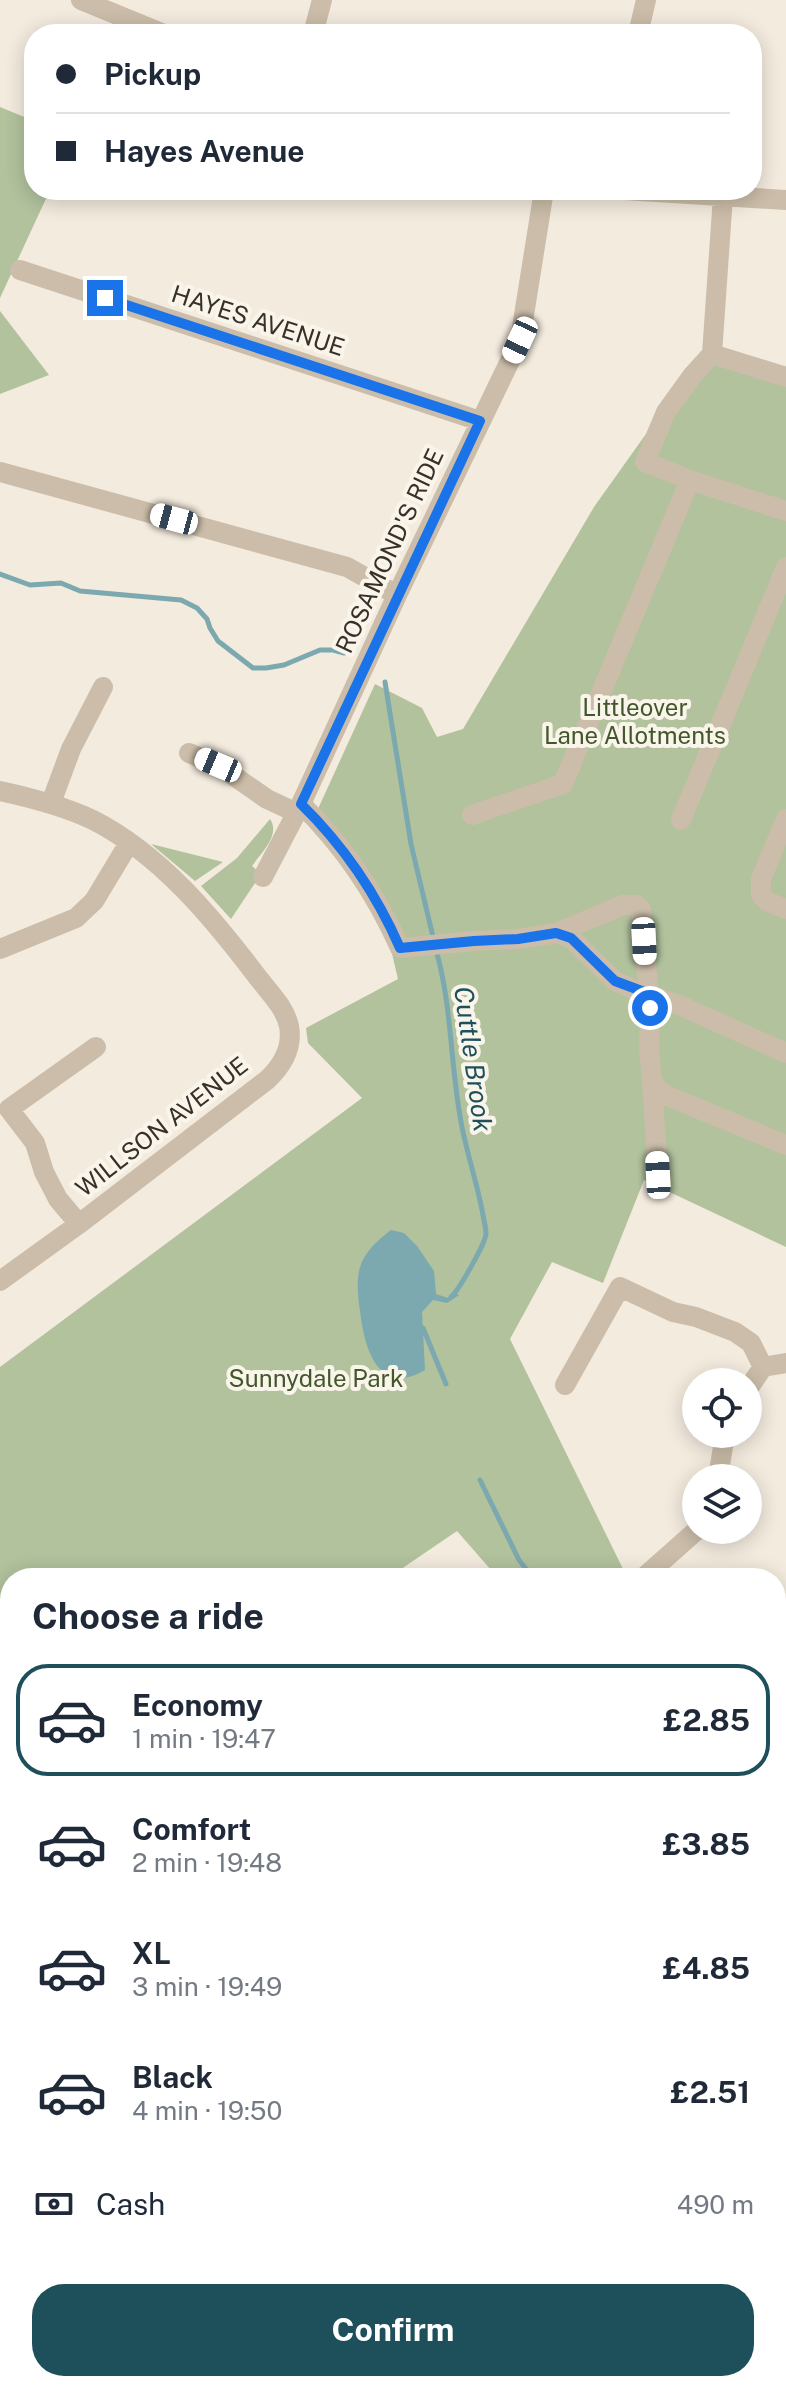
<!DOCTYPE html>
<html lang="en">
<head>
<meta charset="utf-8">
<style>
	:root { --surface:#fff; --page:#f6f6f7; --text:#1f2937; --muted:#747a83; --line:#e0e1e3; --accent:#1e505b }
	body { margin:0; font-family:"Public Sans",sans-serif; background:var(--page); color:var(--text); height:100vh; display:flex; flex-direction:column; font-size:30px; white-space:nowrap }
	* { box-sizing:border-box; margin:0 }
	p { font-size:26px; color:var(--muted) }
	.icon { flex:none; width:44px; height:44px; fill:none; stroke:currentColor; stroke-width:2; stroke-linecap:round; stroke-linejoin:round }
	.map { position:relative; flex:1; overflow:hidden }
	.side { position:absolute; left:0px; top:1568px; width:786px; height:824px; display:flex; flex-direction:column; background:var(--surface); border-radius:32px 32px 0 0; box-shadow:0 4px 20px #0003 }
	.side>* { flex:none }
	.top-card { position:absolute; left:24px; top:24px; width:738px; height:176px; border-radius:32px; box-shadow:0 4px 20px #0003; display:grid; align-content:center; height:176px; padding:0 32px; background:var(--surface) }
	.controls { position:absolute; left:682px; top:1368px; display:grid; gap:16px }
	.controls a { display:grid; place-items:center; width:80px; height:80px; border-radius:50%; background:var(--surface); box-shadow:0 4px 20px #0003; font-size:40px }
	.end { position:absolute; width:36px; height:36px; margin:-18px; border:10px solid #1a73e8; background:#fff; box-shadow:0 0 0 4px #fff }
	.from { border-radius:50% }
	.car { position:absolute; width:24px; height:48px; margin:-24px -12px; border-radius:10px; box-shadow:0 0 6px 2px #0007; background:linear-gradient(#fff 24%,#345 0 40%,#fff 0 76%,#345 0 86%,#fff 0) }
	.top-card b { display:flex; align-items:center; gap:28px; height:76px; font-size:30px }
	.top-card b+b { border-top:2px solid var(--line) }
	.top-card i { width:20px; height:20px; background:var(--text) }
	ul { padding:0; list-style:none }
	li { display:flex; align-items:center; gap:24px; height:112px; margin:0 16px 12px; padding:0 16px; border:4px solid transparent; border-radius:32px }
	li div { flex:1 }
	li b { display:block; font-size:30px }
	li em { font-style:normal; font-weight:700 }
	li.on { border-color:var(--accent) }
	li>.icon { width:72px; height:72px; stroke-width:1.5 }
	h2 { padding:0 32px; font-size:36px; line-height:96px }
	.pay { display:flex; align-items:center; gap:20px; height:88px; padding:0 32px; font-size:30px }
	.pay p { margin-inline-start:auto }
	.cta { display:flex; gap:16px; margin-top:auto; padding:16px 32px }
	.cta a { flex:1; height:92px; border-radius:32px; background:var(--accent); color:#fff; font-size:32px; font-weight:700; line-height:92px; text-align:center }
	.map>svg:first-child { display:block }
</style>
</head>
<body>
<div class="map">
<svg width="786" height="2392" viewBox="0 0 786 2392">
	<rect width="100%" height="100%" fill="#f3ebde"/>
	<path fill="#b2c29d" d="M 0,107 L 34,121 L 34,190 L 50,190 L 0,298 Z
		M 0,311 L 49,375 L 0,394 Z
		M 719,354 L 784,374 L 786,365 L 786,1247 L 644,1180 L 603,1283 L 552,1262 L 510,1339 L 626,1575 L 624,1578 L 498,1578 L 457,1531 L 388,1578 L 10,1578 L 10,1826 L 0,1833 L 0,1367 L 362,1098 L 308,1043 L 306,1028 L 398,979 L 385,924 L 312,822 L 375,684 L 422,708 L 437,737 L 463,729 L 594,507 L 663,410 Z
		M 270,819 C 281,835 261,853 252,866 L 261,874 L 231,919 L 201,886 L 237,858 Z
		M 151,844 L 223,862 L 195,881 Z"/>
	<path fill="#7ca8b0" d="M 391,1230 L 404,1233 L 417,1246 L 434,1271 L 436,1294 L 448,1298 L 453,1292 L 459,1295 L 447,1303 L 433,1300 L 422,1312 L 425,1370 C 378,1398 364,1347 360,1311 C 358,1297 356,1281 360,1267 C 365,1251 378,1240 391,1230 Z"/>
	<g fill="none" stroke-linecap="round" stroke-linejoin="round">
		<path stroke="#7ca8b0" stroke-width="5" d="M 0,574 L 30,585 L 61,583 L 80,591 L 181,600 L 197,608 L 207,619 L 210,628 L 218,641 L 253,668 L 266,668 L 284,665 L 320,650 L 333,650 L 344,653
			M 385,682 L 411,844 L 434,941
			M 436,950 C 453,1009 450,1072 463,1132 C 469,1160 478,1187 483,1215 C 484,1221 486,1228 486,1234 C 485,1244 459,1290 451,1297
			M 423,1328 L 446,1384
			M 480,1480 L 519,1560 L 533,1578"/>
		<path stroke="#cbbda9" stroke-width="20" d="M 81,0 L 164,34
			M 313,34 L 322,0
			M 638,34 L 646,0
			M 624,190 L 786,200
			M 723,196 L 712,354 L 692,376 L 666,412 L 645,462 L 690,480 L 786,511
			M 20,270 L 480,421
			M 712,354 L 786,377
			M 0,472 L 347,567 L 397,595
			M 189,753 L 218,765 L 267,799 L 297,813
			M 0,791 C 32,798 64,806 93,820 C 160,854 212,917 256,975 C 268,991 285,1007 289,1026 C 293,1048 282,1066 267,1080 L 79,1224 L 0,1281
			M 51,803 L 71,749 L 103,687
			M 301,804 C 344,846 376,894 400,948 L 474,941 L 518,939 L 556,933 L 571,938 L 615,981 L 637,991 L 679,1005 L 786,1053
			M 472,815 L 563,784 L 690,480
			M 786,819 L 761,879 L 761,895 L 768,902 L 786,909
			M 681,820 L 786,567
			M 263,877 L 301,804 L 397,595 L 520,340 L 544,190
			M 556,933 L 623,905 L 636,905 L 641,909 L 650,1008 L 649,1049 L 652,1082 L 663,1094 L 786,1145
			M 0,949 L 76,918 L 94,901 L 129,843
			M 652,1082 L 658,1175
			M 79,1224 L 58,1199 L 44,1172 L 35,1143 L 9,1109 L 96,1047
			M 565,1385 L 620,1287 L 673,1312 L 696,1317 L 735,1332 L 751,1343 L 763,1367
			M 748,1389 L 763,1367 L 786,1363
			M 718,1478 L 725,1434
			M 643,1578 L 697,1530
			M 776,1730 L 786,1712
			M 0,1948 L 10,1954
			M 776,2050 L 786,2074
			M 0,2086 L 10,2082
			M 285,2382 L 302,2392
			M 212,2392 L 218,2382
			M 434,2392 L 440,2382
			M 756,2392 C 762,2384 776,2382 786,2384"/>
	</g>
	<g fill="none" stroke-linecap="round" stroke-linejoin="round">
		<path stroke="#1a73e8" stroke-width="10" d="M 105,298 L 480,421 L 301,804 C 344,846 376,893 400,948 L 474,941 L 518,939 L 556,933 L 571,938 L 615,981 L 647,993 L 650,1008"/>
	</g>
	<g text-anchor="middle" stroke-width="8" stroke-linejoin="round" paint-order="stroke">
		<g font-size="24" fill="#383029" stroke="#faf5ea">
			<text transform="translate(258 321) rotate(18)" y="8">HAYES AVENUE</text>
			<text transform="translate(390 551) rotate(-65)" y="8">ROSAMOND'S RIDE</text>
			<text transform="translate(162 1127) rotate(-38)" y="8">WILLSON AVENUE</text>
		</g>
		<g font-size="24" fill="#43572c" stroke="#faf5ea">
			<text x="635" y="716">Littleover<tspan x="635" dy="28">Lane Allotments</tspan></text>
			<text x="316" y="1387">Sunnydale Park</text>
		</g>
		<g font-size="26" font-style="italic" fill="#1e505b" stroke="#faf5ea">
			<text transform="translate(473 1059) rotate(82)" y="9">Cuttle Brook</text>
		</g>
	</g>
</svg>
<div class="controls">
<a><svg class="icon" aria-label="locate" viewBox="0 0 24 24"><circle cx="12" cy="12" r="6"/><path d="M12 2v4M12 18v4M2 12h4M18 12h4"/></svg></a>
<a><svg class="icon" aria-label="layers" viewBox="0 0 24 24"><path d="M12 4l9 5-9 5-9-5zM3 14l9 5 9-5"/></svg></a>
</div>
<i class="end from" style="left:650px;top:1008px"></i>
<i class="end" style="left:105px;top:298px"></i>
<i class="car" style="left:520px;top:340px;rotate:205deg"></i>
<i class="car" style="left:174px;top:519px;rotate:285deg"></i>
<i class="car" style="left:218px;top:765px;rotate:293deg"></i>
<i class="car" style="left:644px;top:941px;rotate:177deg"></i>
<i class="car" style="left:658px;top:1175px;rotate:357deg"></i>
<div class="top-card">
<b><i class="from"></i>Pickup</b>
<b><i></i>Hayes Avenue</b>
</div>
<section class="side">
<h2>Choose a ride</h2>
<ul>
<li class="on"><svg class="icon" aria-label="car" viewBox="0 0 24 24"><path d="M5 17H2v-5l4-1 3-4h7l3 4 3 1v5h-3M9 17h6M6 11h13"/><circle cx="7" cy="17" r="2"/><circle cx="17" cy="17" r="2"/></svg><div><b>Economy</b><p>1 min · 19:47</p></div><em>£2.85</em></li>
<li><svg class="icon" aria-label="car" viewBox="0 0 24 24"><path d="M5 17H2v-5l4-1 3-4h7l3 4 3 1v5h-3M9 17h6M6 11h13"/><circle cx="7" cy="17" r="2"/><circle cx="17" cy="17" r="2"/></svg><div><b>Comfort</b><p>2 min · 19:48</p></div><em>£3.85</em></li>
<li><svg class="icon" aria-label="car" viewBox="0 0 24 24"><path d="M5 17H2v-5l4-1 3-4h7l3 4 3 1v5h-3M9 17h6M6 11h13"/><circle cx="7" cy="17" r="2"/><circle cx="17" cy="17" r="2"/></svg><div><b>XL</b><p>3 min · 19:49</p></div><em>£4.85</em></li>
<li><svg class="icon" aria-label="car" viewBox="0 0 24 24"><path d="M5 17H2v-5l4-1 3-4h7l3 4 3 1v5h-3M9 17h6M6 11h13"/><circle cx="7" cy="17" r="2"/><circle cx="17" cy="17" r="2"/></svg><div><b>Black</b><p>4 min · 19:50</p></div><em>£2.51</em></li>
</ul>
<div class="pay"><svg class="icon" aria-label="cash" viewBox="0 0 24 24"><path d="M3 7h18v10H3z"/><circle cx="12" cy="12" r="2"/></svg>Cash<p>490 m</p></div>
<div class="cta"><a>Confirm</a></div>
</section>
</div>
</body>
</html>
